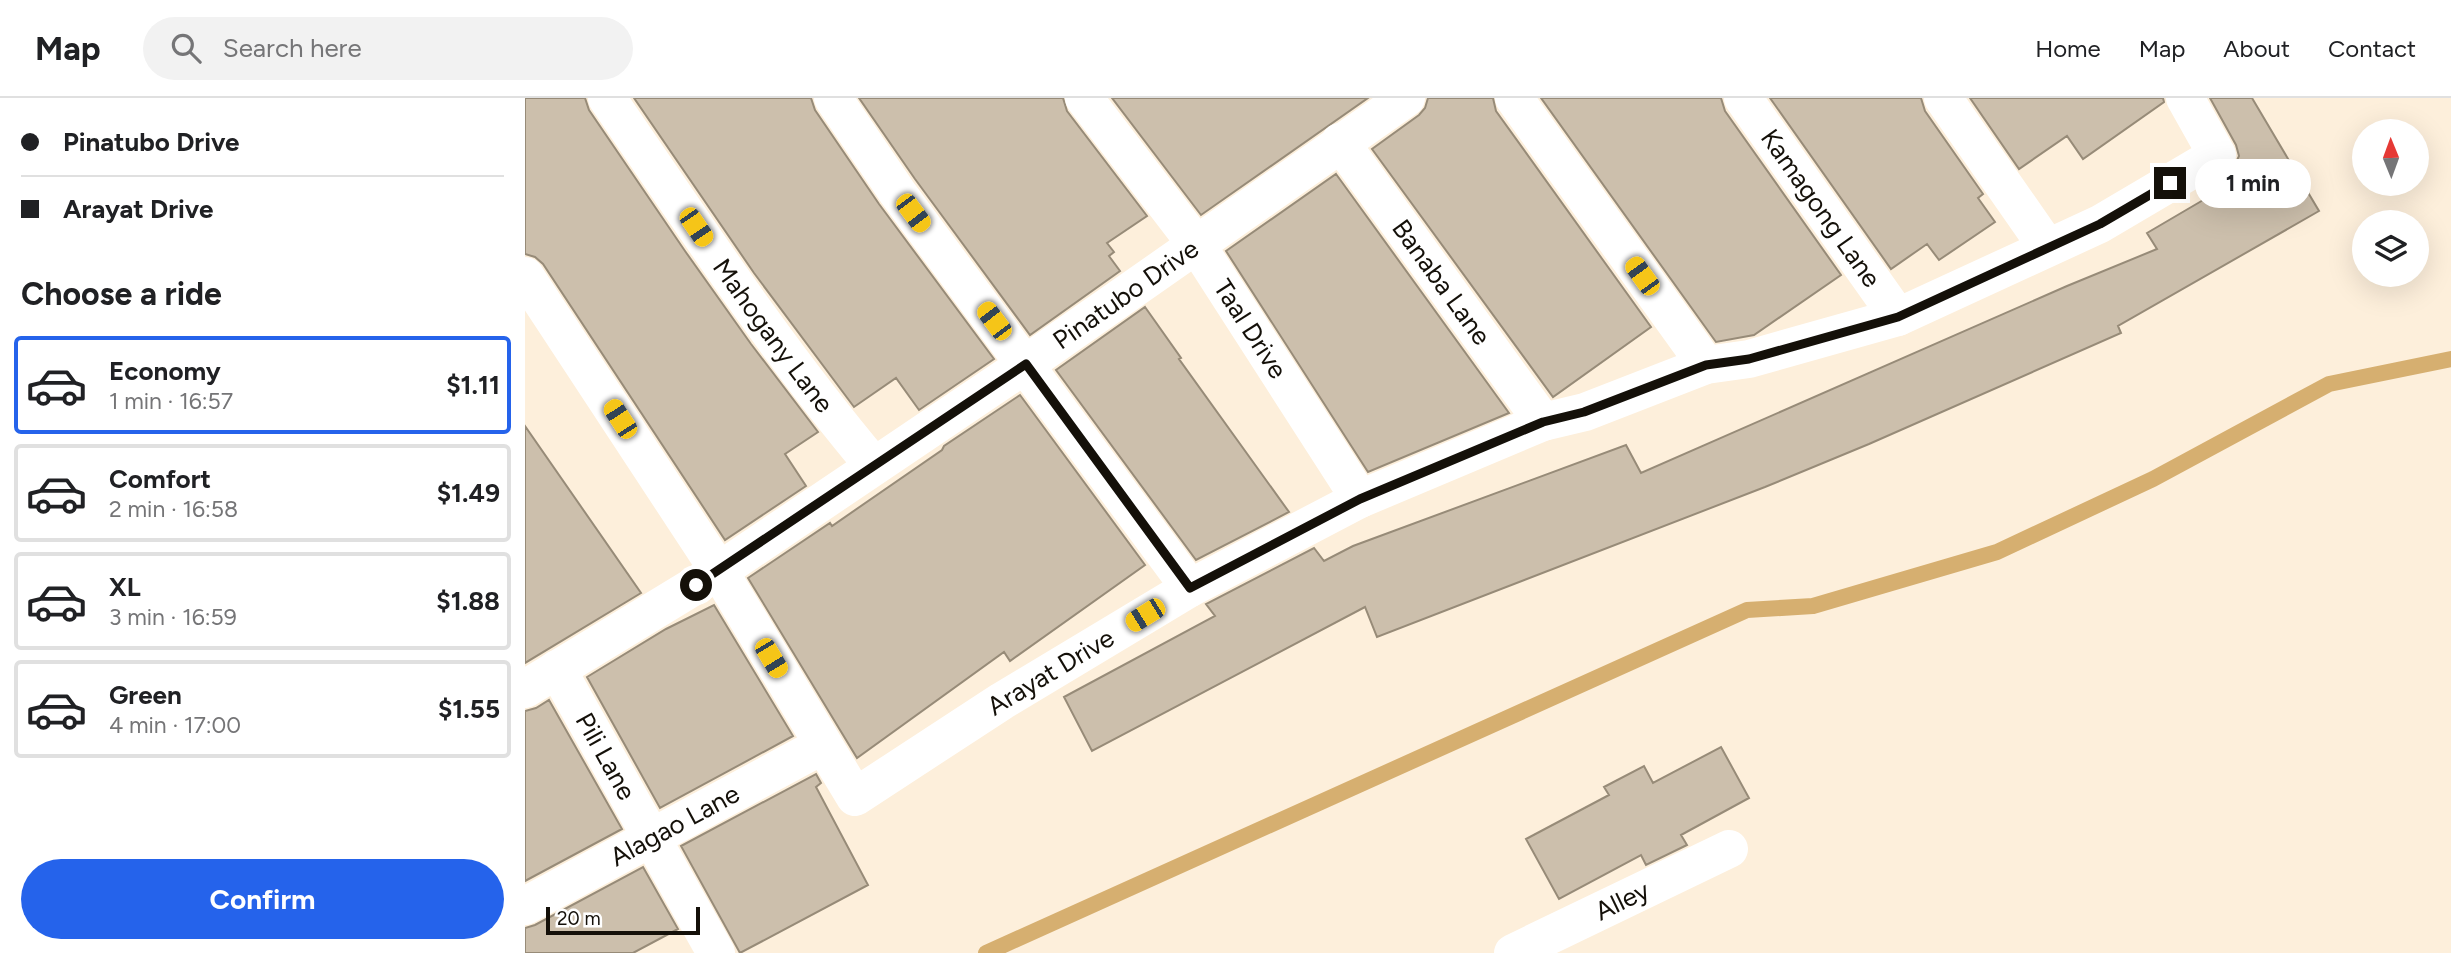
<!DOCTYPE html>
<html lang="en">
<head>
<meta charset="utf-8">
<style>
	:root { --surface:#fff; --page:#f2f2f2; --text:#202124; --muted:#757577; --line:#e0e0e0; --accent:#2563eb }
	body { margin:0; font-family:Figtree,sans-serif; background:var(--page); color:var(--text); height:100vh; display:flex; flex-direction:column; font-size:26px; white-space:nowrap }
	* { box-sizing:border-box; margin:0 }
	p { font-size:23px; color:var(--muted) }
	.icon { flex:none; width:38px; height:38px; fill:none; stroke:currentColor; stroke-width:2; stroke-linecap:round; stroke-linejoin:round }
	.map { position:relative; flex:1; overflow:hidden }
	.side { display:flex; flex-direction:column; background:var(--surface); width:525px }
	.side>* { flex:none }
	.hud { display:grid; align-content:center; height:154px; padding:0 21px; background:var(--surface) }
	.needle { width:46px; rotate:359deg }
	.buttons { position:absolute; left:1827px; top:21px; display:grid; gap:14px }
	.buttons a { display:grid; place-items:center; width:77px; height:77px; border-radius:50%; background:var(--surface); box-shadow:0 7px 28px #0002; font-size:35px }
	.scale { position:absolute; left:21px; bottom:18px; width:154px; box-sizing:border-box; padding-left:7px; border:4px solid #141009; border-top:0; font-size:19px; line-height:24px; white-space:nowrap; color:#141009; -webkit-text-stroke:5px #fff; paint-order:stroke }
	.end { position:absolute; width:32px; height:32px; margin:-16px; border:9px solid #141009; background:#fff; box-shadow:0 0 0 4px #fff }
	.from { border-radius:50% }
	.bubble { position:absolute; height:49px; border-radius:24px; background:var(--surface); box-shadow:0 7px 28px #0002; font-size:23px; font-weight:700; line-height:49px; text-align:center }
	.car { position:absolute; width:21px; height:42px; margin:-21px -10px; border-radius:9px; box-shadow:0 0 5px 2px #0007; background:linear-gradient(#f5c518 24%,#345 0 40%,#f5c518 0 76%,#345 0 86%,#f5c518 0) }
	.hud b { display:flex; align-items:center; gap:24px; height:66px; font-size:26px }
	.hud b+b { border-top:2px solid var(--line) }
	.hud i { width:18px; height:18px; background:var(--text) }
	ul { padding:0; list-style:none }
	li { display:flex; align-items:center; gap:21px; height:98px; margin:0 14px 10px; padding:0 7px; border:4px solid var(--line); border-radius:7px }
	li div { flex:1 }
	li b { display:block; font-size:26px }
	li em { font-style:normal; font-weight:700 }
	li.current { border-color:var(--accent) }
	li>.icon { width:63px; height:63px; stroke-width:1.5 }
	h2 { padding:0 21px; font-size:32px; line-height:84px }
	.cta { display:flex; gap:14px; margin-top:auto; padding:14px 21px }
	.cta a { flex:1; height:80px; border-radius:42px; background:var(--accent); color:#fff; font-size:28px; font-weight:700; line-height:80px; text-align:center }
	header { display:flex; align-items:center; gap:42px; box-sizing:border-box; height:98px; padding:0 35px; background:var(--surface); border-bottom:2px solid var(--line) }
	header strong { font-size:33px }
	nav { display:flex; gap:38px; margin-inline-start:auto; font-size:24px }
	.search { width:490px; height:63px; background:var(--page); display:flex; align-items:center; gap:18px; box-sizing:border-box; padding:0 24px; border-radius:38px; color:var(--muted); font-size:26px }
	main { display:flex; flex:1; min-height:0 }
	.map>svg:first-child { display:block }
</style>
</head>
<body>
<header>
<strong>Map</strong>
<div class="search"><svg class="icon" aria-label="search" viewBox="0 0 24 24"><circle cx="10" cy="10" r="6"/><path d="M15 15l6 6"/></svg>Search here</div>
<nav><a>Home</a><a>Map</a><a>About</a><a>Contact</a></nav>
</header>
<main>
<section class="side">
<div class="hud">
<b><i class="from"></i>Pinatubo Drive</b>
<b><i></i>Arayat Drive</b>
</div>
<h2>Choose a ride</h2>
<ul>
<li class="current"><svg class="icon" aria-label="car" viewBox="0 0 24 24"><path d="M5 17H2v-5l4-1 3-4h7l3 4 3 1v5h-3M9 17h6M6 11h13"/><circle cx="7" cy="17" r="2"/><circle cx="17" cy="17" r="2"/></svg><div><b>Economy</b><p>1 min · 16:57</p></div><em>$1.11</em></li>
<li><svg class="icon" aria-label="car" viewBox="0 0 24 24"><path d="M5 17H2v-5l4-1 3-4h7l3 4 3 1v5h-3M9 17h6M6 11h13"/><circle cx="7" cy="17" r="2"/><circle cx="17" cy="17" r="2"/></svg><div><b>Comfort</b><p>2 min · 16:58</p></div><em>$1.49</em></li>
<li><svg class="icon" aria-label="car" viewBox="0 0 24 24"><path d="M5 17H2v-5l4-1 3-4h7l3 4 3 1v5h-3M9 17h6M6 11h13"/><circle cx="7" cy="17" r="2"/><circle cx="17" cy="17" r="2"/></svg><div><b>XL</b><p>3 min · 16:59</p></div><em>$1.88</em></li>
<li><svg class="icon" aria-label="car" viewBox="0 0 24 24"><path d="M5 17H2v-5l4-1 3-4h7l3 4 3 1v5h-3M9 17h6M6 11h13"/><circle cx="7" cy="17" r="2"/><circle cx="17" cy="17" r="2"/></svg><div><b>Green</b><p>4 min · 17:00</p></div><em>$1.55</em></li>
</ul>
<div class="cta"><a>Confirm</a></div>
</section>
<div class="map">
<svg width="1926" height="855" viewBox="0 0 1926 855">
	<rect width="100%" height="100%" fill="#fdefdb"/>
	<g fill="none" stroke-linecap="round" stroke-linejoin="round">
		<path stroke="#d6af70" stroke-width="16" d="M 461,855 L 1222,512 L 1288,508 L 1472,454 L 1628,381 L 1804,286 L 1926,261"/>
	</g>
	<path fill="#ccbfac" stroke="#978b78" stroke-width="2" d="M 0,0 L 60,0 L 64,12 L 160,153 L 226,246 L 293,334 L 260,356 L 281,388 L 200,442 L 18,166 L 10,159 L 0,156 Z
		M 109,0 L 286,0 L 290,12 L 354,106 L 469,261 L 394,312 L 371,280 L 329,309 L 229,175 Z
		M 334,0 L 538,0 L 542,13 L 622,118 L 582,145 L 589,154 L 584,158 L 595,173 L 505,237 L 390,81 Z
		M 587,0 L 843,0 L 676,117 Z
		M 903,0 L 968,0 L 971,13 L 1126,229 L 1028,299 L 847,51 L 894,17 L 900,10 Z
		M 1016,0 L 1196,0 L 1200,13 L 1316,177 L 1229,237 L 1191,244 Z
		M 1245,0 L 1396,0 L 1400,13 L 1458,96 L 1453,100 L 1470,124 L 1414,162 L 1402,146 L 1366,171 Z
		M 1445,0 L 1638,0 L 1639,4 L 1558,61 L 1542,38 L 1494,71 Z
		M 1685,0 L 1727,0 L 1794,113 L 1593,228 L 1596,235 L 1344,346 L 1240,389 L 852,539 L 840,509 L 567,653 L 539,599 L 690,518 L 681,506 L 789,450 L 799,463 L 828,448 L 1101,347 L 1116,375 L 1542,188 L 1632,151 L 1622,135 L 1714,81 L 1708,71 L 1714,58 L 1711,47 Z
		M 811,76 L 984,315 L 843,374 L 701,153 Z
		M 620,209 L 656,260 L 654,261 L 764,414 L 671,462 L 531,272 Z
		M 495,297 L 620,467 L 485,563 L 479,554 L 332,660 L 223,480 L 305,425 L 307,428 L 417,352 L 419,348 Z
		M 0,328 L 116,495 L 0,565 Z
		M 189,507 L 268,638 L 135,710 L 62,579 L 141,531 Z
		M 24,602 L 97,731 L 0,783 L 0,613 L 11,610 Z
		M 1196,649 L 1224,700 L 1156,737 L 1162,747 L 1121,767 L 1116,757 L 1034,801 L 1001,741 L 1084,697 L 1079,689 L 1119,668 L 1128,685 Z
		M 291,676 L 296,685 L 291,689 L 343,787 L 215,855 L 156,748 Z
		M 118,769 L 153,831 L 108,855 L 0,855 L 0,830 L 10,827 Z"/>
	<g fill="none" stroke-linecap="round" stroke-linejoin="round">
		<g stroke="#fff" stroke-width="38">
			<path id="s1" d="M 82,0 C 168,125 251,252 349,368"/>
			<path d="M 308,0 L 372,94 L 665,490"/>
			<path id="s2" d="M 559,0 L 671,146 L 835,401"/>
			<path d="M 989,0 L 1181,267"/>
			<path id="s3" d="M 1218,0 L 1373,219"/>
			<path d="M 1418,0 L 1522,149"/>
			<path id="s4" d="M 815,44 L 1018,324"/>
			<path id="s5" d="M 0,178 L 194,473 L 330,699 L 477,603 L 665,490 L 835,401 L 1018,324 L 1060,314 L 1181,267 L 1224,261 L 1373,219 L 1575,126 L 1692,57 L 1660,0"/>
			<path id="s6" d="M 32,571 L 191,855"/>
			<path id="s7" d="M 0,591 L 194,473 L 501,266 L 881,0"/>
			<path id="s8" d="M 0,808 L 298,647"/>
			<path id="s9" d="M 988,855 L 1204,751"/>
		</g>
	</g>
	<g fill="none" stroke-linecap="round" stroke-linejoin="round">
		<path stroke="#141009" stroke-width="9" d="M 171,487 L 501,266 L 665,490 L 835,401 L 1018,324 L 1059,314 L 1181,267 L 1224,261 L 1373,219 L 1575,126 L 1645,85"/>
	</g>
	<g text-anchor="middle" stroke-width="5" stroke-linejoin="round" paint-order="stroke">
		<g font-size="26" fill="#141009" stroke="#fff">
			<text dy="9" stroke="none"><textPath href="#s3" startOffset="135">Kamagong Lane</textPath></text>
			<text dy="9" stroke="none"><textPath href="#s4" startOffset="173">Banaba Lane</textPath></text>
			<text dy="9" stroke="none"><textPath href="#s7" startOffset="719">Pinatubo Drive</textPath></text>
			<text dy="9" stroke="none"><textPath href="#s2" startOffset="285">Taal Drive</textPath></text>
			<text dy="9" stroke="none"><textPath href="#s1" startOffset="290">Mahogany Lane</textPath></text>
			<text dy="9" stroke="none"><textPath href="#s5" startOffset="849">Arayat Drive</textPath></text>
			<text dy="9" stroke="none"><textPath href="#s6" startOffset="100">Pili Lane</textPath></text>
			<text dy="9" stroke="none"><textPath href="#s8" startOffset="170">Alagao Lane</textPath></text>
			<text dy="9" stroke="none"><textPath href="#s9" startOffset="121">Alley</textPath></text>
		</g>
	</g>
</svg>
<div class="buttons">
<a><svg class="needle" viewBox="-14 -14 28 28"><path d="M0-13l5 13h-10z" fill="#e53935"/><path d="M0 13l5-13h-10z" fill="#757577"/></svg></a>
<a><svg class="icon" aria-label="layers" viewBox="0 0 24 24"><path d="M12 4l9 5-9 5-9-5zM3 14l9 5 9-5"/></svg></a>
</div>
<div class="scale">20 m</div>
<i class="end from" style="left:171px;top:487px"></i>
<i class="end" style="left:1645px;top:85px"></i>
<div class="bubble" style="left:1670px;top:61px;width:116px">1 min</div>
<i class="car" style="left:388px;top:115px;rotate:143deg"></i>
<i class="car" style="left:171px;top:129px;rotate:146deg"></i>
<i class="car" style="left:1117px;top:178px;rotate:324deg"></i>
<i class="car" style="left:469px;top:223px;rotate:323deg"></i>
<i class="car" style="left:95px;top:321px;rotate:327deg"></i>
<i class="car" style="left:620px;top:517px;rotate:238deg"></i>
<i class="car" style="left:246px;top:560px;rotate:149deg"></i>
</div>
</main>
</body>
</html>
